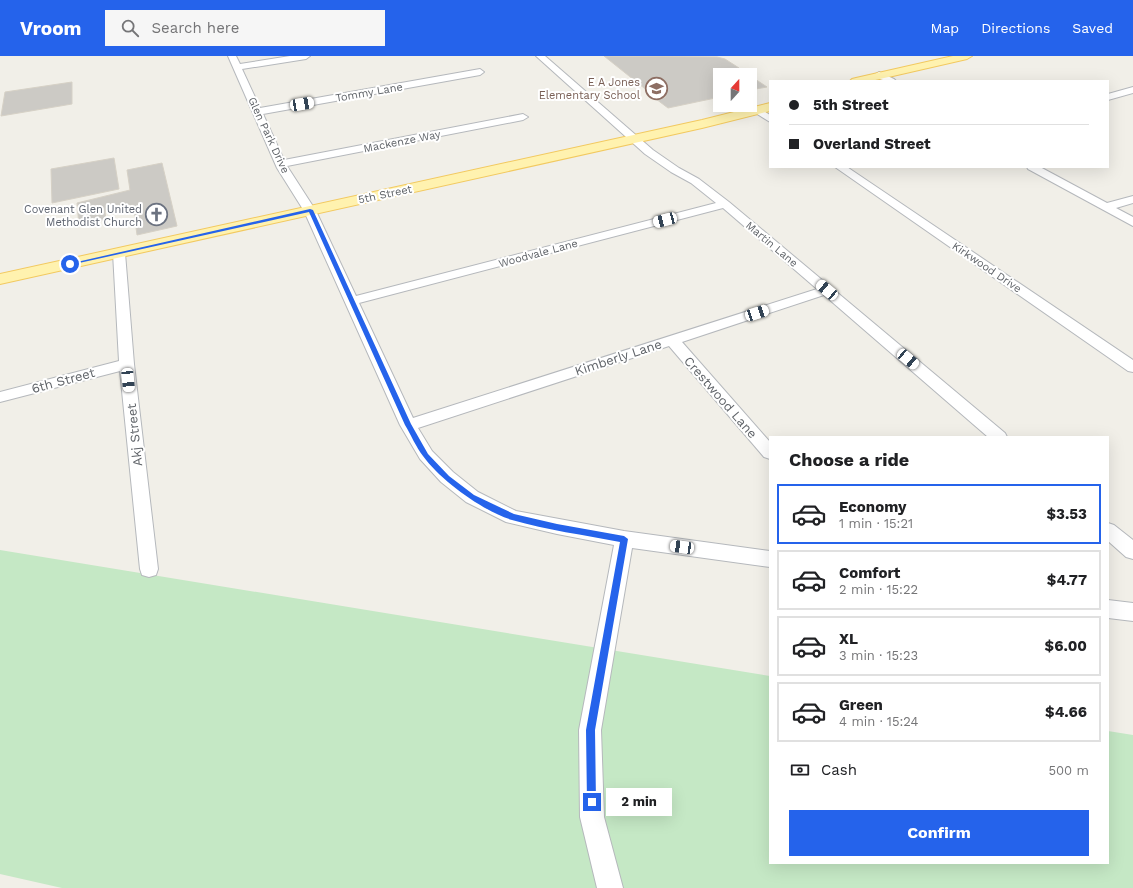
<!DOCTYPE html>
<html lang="en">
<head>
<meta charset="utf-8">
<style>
	:root { --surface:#fff; --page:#f6f6f6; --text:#202124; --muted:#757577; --line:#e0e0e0; --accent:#2563eb }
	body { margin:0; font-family:"Work Sans",sans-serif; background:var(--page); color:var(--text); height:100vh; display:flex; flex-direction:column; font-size:15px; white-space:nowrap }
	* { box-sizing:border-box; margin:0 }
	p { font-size:13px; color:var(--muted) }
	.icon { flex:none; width:22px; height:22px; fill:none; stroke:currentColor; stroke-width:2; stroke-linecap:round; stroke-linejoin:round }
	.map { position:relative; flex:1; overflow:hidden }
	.panel { position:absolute; left:769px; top:380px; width:340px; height:428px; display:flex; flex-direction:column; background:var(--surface); border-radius:0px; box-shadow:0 4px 16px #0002 }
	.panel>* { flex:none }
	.hud { position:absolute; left:769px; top:24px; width:340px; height:88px; border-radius:0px; box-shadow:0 4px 16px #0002; display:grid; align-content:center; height:88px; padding:0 20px; background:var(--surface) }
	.needle { width:26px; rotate:21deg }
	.tools { position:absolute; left:713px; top:12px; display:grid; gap:8px }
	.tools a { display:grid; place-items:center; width:44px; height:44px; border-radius:0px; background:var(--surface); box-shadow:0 4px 16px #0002; font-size:20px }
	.end { position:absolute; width:18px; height:18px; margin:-9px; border:5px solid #2563eb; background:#fff; box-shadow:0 0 0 2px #fff }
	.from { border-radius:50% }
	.bubble { position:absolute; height:28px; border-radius:0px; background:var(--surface); box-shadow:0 4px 16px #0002; font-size:13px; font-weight:700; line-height:28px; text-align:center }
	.car { position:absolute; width:12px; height:24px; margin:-12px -6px; border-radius:5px; box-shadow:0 0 3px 1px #0007; background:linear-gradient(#fff 24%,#345 0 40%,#fff 0 76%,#345 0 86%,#fff 0) }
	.hud b { display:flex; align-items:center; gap:14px; height:38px; font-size:15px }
	.hud b+b { border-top:1px solid var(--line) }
	.hud i { width:10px; height:10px; background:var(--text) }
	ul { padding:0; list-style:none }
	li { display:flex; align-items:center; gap:12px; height:60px; margin:0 8px 6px; padding:0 12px; border:2px solid var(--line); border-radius:0px }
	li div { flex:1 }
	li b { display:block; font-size:15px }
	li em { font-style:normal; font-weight:700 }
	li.selected { border-color:var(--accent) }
	li>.icon { width:36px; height:36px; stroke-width:1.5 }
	h2 { padding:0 20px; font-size:18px; line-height:48px }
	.pay { display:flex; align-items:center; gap:10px; height:44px; padding:0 20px; font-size:15px }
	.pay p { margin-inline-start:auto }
	.primary-button { display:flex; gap:8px; margin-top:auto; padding:8px 20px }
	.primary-button a { flex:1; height:46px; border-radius:0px; background:var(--accent); color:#fff; font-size:16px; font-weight:700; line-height:46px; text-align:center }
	header { display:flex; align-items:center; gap:24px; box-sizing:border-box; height:56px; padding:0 20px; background:var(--accent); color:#fff }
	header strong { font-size:19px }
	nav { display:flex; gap:22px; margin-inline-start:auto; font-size:14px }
	.search { width:280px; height:36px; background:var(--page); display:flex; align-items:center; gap:10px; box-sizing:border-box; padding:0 14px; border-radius:0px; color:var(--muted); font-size:15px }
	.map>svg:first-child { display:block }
</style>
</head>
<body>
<header>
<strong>Vroom</strong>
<div class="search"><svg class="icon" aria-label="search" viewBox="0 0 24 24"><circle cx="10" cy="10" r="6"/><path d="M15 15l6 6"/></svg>Search here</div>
<nav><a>Map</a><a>Directions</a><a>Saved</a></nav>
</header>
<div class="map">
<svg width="1133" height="832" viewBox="0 0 1133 832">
	<rect width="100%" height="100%" fill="#f1efe8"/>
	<path fill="#c5e8c5" d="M 0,494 L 770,620 L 770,807 L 1108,807 L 1108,675 L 1133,679 L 1133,832 L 62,832 L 0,818 Z"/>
	<path fill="#cccac5" stroke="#d6d1c6" d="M 604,0 L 717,1 L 725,3 L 739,12 L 727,15 L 733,18 L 746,19 L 720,19 L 720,41 L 668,52 L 656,43 L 666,41 L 658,35 L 644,32 Z
		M 750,20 L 752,21 L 767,31 L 750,34 Z
		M 72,26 L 72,48 L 1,60 L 5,36 Z
		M 114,102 L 119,133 L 52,147 L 51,113 Z
		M 162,107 L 177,170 L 137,179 L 133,149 L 105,155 L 106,164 L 79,170 L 77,147 L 130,134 L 127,114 Z"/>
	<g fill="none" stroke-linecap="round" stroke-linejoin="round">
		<defs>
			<path id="minor" d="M 228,0 L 236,0 L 240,8 L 290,0 L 310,0 L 306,3 L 242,13 L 260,52 L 480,13 L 484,16 L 480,19 L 263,58 L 284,104 L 523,58 L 528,61 L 523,64 L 287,110 L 316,155 L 356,240 L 716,147 L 691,127 L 671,116 L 645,98 L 536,0 L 545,0 L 653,94 L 679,112 L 699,123 L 729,146 L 1005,377 L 1007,381 L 988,381 L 824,239 L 682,286 L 770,386 L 770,403 L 764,401 L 669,290 L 418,372 L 432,395 L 453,416 L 478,436 L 516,455 L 624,475 L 770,495 L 770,511 L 632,492 L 601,674 L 604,761 L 623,832 L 597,832 L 580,761 L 579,674 L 614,489 L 557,478 L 506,466 L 466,446 L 441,426 L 420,403 L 400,369 L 304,155 L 277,112 ZM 723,152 L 817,233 L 413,362 L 359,247 Z
				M 879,16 L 894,23 L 896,25 C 887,25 880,25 874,19 Z
				M 1133,31 L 1133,37 L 1108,44 L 1108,38 Z
				M 757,51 L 770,59 L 770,66 L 754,56 L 752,54 L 754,52 Z
				M 835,111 L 847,111 L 1133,304 L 1133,316 L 1128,315 Z
				M 1027,111 L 1040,111 L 1107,147 L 1133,140 L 1133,147 L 1116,152 L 1133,161 L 1133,170 L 1028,113 Z
				M 119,193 L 123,194 L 125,197 L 134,308 L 158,513 L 156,519 L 149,521 L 142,519 L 140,513 L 120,315 L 0,346 L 0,336 L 119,305 L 113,197 L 115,194 Z
				M 1108,467 L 1114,469 L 1133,484 L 1133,503 L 1126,501 L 1108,485 Z
				M 1108,544 L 1133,547 L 1133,565 L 1108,562 Z"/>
			<path id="major" d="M 953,0 L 972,0 L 967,3 L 871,25 L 850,25 L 852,23 L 856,22 Z
				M 770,47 L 770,55 L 702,72 L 0,228 L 0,218 L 702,64 Z"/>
		</defs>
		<use href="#minor" stroke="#b5b8bc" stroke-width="2"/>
		<use href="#major" stroke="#f2c960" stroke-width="2"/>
		<use href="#minor" fill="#fff" fill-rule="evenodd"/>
		<use href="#major" fill="#fff2af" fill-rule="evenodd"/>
	</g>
	<path fill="#2563eb" d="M 310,153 L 313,154 L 411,368 L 428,398 L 449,420 L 474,439 L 514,458 L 557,468 L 624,480 L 628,483 L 595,674 L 596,746 L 595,749 L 592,751 L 589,749 L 587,746 L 586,674 L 620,486 C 584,479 547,474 512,464 C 483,455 441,425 423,400 C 416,391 411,379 405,369 L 309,156 L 70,209 L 68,208 Z"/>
	<defs>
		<symbol id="school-ring" viewBox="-11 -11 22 22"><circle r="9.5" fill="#fff" stroke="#8d6e63" stroke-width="1.5"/><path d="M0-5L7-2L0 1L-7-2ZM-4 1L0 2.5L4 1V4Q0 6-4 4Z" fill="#8d6e63"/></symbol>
		<symbol id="church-ring" viewBox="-11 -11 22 22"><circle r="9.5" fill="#fff" stroke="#6b7280" stroke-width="1.5"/><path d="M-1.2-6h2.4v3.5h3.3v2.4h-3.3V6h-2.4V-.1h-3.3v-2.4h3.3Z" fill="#6b7280"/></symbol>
	</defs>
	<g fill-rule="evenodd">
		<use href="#school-ring" x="644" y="20" width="25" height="25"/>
		<use href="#church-ring" x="144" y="146" width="25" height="25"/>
	</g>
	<g text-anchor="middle" stroke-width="4" stroke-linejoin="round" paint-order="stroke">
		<g font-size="11" fill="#785e54" stroke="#fff" text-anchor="end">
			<text x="640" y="30">E A Jones<tspan x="640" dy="13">Elementary School</tspan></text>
		</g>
		<g font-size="11" fill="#5f6368" stroke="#fff">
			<text transform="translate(369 36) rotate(-10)" y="4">Tommy Lane</text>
			<text transform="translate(269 79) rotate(65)" y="4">Glen Park Drive</text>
			<text transform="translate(402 85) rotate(-11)" y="4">Mackenze Way</text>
			<text transform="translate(385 138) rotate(-12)" y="4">5th Street</text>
			<text transform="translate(772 188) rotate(40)" y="4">Martin Lane</text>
			<text transform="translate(538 197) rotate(-15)" y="4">Woodvale Lane</text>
			<text transform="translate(987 211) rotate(34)" y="4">Kirkwood Drive</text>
		</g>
		<g font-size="11" fill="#5b616d" stroke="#fff" text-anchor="end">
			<text x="142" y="157">Covenant Glen United<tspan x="142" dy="13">Methodist Church</tspan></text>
		</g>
		<g font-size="13" fill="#5f6368" stroke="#fff">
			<text transform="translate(618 301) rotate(-18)" y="5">Kimberly Lane</text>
			<text transform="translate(63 324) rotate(-15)" y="5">6th Street</text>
			<text transform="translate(721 341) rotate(49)" y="5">Crestwood Lane</text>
			<text transform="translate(134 379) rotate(-96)" y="5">Akj Street</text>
		</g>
	</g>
</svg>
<div class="tools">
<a><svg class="needle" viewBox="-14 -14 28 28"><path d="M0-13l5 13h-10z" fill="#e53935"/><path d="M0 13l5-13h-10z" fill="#757577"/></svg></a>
</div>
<i class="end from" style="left:70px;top:208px"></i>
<i class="end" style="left:592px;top:746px"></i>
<div class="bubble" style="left:606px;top:732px;width:66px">2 min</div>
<i class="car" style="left:302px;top:48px;rotate:80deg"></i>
<i class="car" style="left:665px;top:164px;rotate:255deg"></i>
<i class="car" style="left:827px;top:234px;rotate:310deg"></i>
<i class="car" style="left:757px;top:257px;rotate:72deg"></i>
<i class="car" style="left:908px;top:303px;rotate:130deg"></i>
<i class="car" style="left:128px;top:324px;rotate:174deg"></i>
<i class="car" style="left:682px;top:491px;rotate:278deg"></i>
<div class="hud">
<b><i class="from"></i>5th Street</b>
<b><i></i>Overland Street</b>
</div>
<section class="panel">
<h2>Choose a ride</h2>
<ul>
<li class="selected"><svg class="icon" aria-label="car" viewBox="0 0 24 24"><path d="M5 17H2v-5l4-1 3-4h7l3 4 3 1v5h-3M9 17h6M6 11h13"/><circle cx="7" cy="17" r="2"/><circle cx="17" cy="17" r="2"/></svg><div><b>Economy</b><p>1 min · 15:21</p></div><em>$3.53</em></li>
<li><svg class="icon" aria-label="car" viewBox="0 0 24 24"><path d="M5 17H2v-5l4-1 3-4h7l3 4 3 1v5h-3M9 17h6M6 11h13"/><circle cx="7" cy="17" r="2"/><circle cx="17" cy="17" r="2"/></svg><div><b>Comfort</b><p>2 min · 15:22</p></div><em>$4.77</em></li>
<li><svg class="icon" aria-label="car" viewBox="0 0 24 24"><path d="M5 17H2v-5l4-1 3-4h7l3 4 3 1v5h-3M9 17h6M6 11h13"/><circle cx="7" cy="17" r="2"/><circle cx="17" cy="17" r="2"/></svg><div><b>XL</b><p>3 min · 15:23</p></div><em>$6.00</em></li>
<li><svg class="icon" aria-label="car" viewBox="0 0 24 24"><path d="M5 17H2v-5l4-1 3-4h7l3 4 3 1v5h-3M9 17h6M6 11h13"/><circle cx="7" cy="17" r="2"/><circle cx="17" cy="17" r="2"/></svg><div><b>Green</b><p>4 min · 15:24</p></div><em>$4.66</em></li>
</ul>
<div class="pay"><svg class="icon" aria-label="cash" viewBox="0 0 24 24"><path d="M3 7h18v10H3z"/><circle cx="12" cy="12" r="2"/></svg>Cash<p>500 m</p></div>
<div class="primary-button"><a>Confirm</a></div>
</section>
</div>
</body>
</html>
